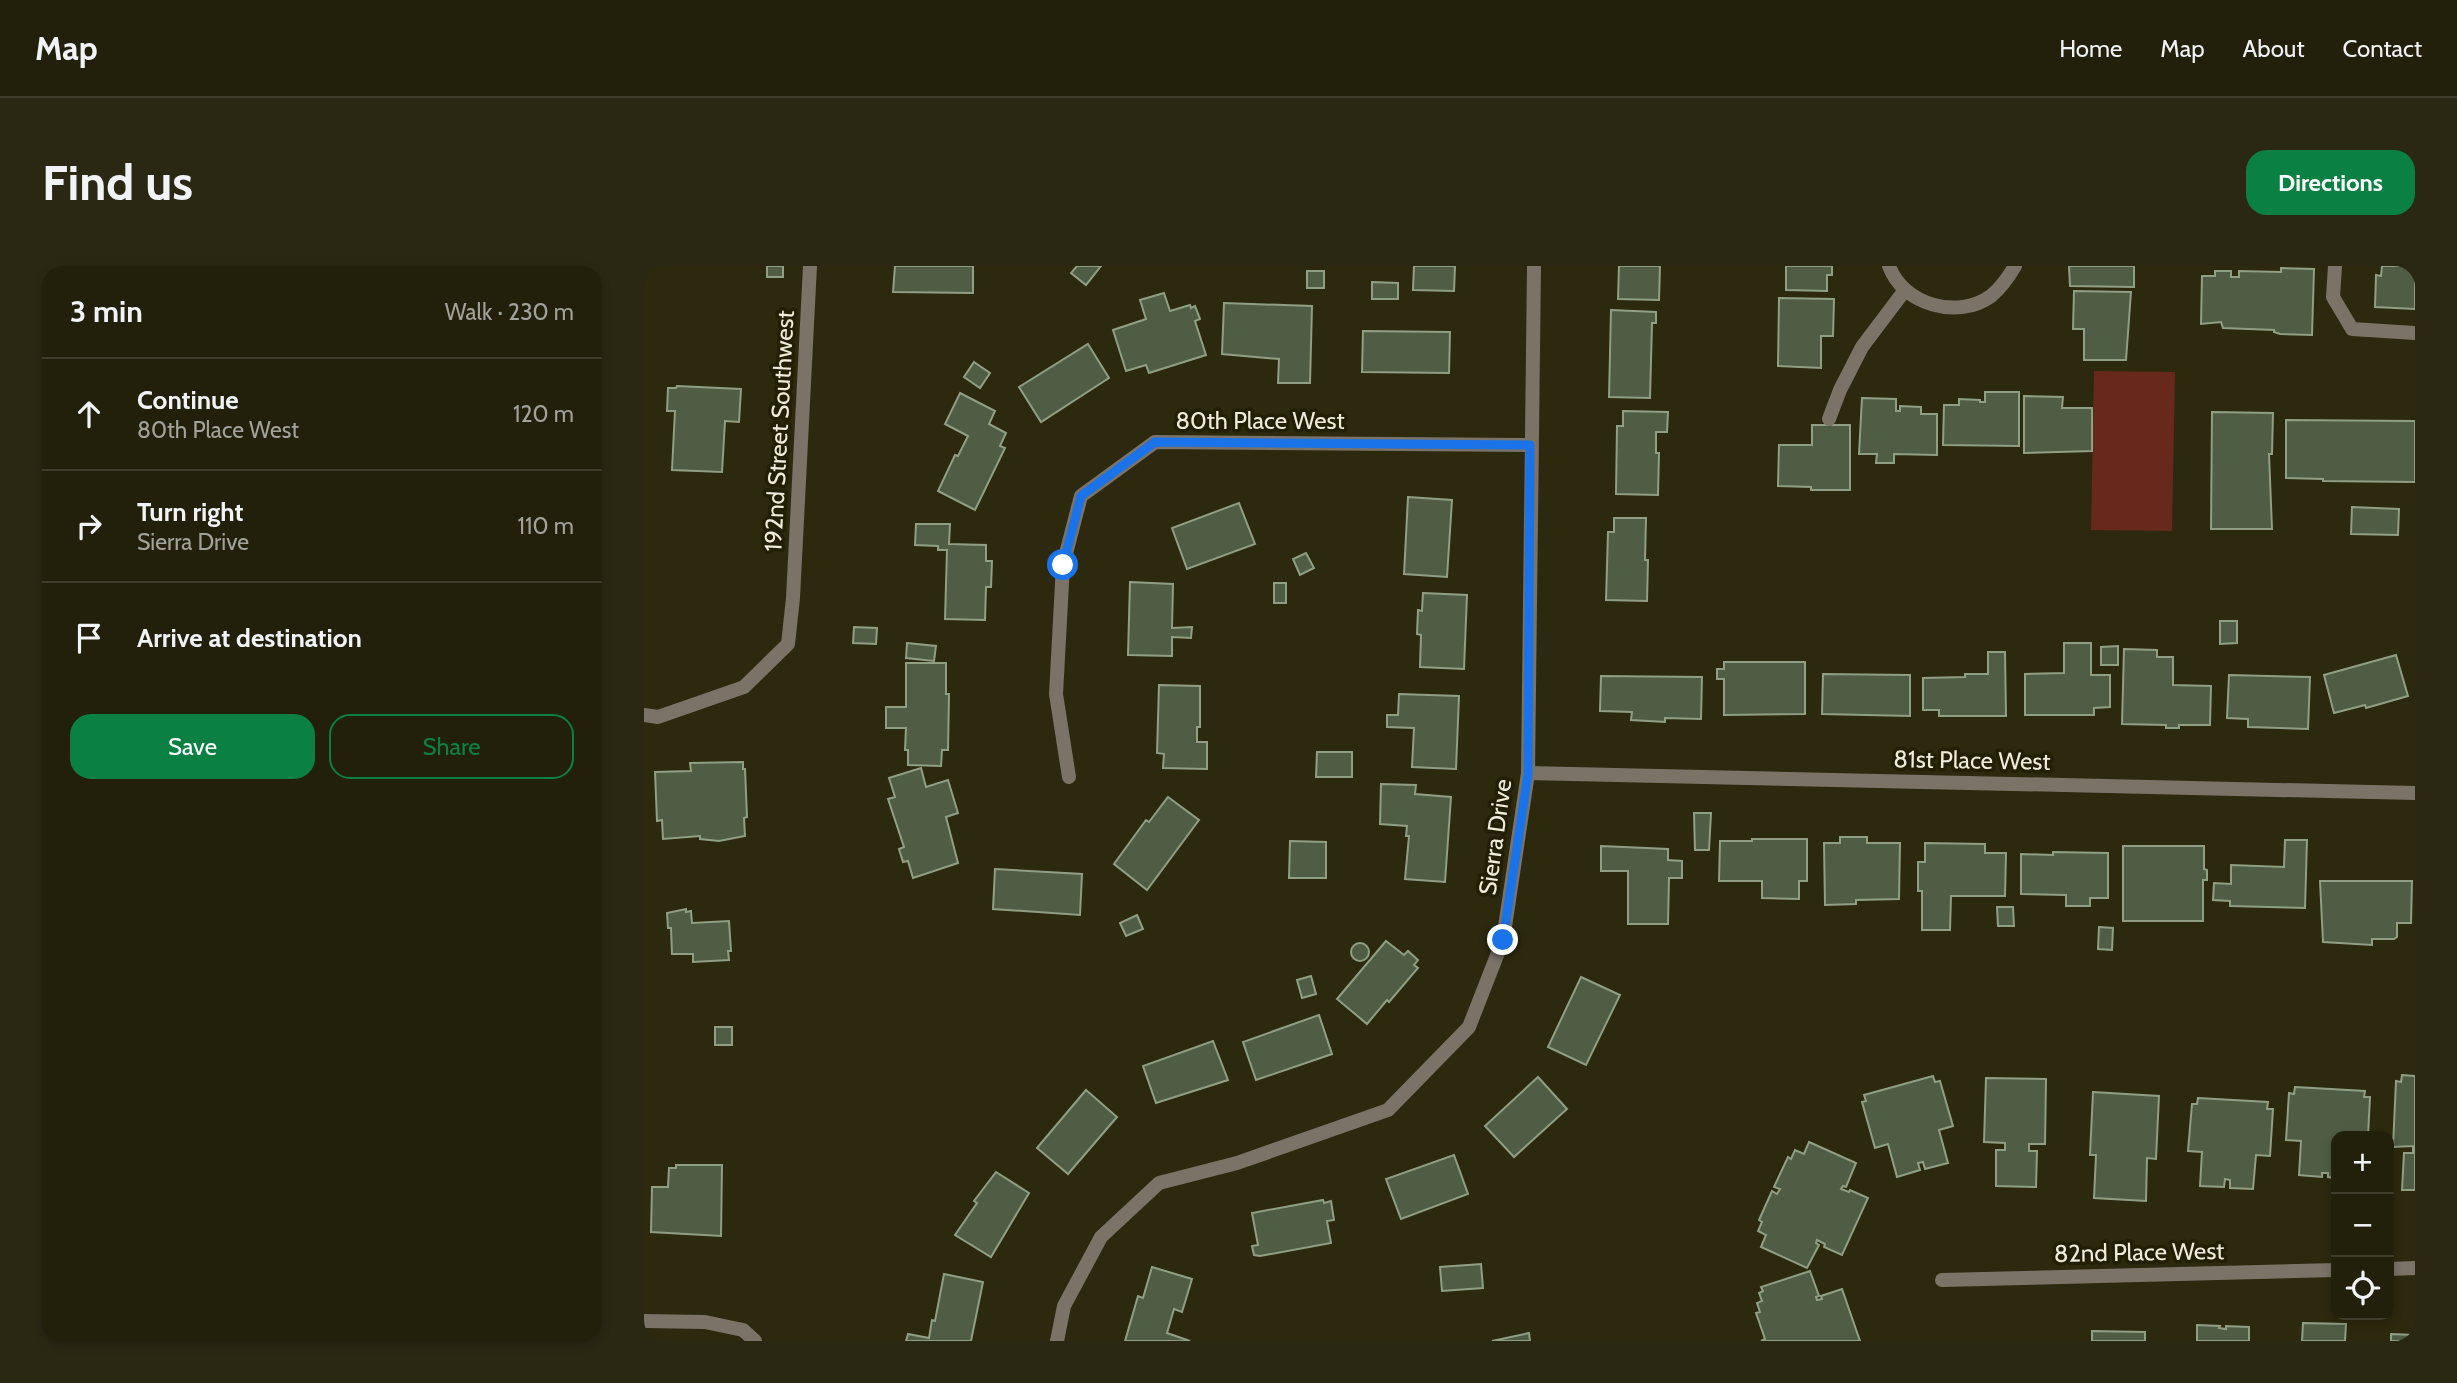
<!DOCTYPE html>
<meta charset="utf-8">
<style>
body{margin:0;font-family:Cabin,sans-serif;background:#2a2713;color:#f1f3f6}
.controls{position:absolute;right:21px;bottom:21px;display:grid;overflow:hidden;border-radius:14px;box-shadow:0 4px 10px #0003}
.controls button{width:63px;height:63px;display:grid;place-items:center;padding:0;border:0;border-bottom:2px solid #3f3d2b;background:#221f0a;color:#f1f3f6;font:35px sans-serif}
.stop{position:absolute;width:21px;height:21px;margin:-16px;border:5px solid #1a73e8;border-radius:50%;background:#fff}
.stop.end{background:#1a73e8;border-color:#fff;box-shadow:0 2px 7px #0008}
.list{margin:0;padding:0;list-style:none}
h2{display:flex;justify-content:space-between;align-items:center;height:91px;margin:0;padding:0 28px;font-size:30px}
h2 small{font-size:23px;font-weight:400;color:#a2a29c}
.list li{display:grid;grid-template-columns:46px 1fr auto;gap:21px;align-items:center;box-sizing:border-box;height:112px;padding:0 28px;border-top:2px solid #3f3d2b}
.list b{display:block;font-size:26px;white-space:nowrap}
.list p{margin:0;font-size:23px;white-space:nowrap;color:#a2a29c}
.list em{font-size:23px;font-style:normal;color:#a2a29c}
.actions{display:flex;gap:14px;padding:21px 28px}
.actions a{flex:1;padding:16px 0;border:2px solid #0b8043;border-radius:21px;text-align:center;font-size:24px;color:#0b8043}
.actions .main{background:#0b8043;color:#fff}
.icon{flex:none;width:38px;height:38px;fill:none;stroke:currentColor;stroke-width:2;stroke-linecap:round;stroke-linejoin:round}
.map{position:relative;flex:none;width:1771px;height:1075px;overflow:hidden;border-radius:21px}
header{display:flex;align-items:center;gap:42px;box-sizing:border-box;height:98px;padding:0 35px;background:#221f0a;border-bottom:2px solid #3f3d2b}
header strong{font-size:33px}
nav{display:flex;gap:38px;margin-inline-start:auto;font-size:24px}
.intro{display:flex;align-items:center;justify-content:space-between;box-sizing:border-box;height:168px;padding:0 42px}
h1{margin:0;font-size:49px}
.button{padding:18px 32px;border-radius:21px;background:#0b8043;color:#fff;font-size:24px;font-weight:700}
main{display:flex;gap:42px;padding:0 42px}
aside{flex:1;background:#221f0a;border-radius:21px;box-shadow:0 4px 10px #0003}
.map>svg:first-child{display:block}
.green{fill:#66291c}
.building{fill:#4f5d45;stroke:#8f9f84;stroke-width:2}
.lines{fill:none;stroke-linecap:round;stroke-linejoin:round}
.lane{stroke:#7b7268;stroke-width:14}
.street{stroke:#7b7268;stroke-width:14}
.route{stroke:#1a73e8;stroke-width:9}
.labels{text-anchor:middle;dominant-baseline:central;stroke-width:7;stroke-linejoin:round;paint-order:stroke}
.street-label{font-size:24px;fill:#efecdc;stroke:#231f05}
</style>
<header>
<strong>Map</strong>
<nav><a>Home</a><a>Map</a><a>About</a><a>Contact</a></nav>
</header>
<div class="intro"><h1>Find us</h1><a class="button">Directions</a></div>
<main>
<aside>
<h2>3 min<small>Walk · 230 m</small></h2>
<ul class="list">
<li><svg class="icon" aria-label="ahead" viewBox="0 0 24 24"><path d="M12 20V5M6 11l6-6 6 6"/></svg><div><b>Continue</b><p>80th Place West</p></div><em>120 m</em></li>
<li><svg class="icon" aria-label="right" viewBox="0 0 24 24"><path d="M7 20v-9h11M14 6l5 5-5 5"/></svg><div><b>Turn right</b><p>Sierra Drive</p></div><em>110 m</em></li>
<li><svg class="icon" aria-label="arrive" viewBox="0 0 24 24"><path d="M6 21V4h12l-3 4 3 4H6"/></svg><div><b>Arrive at destination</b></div></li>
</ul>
<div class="actions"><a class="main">Save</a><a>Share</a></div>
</aside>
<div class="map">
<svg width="1771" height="1075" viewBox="0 0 1771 1075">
<rect width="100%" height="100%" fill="#2d290e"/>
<!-- green -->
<path class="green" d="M1450,105L1531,106L1528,265L1447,264Z"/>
<!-- building -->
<g class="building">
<rect x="123" y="0" width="16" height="11"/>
<path d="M251,0H329V27L249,26Z"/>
<path d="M433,0H457L442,19L427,7Z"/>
<path d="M770,0H811L810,25L769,24Z"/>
<path d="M975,0H1016L1015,34L974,33Z"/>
<path d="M1142,0H1188V9H1183V25L1142,24Z"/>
<path d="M1425,0H1490V21L1426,20Z"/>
<path d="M1738,0H1771V43L1731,41L1732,9L1737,10Z"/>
<path d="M1637,2L1670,3L1668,69L1636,68L1630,66V64L1579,62L1577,56L1557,58L1558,10H1571V5H1587V11H1595V5L1637,6Z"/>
<rect x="663" y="5" width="17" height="17"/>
<path d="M728,16L754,17V33H728Z"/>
<path d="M1430,25L1487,26L1482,94H1440V63H1429Z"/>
<path d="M520,27L526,45L546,39L547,42L551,40L556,53L551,55L562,89L505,107L502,99L482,105L469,64L502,53L496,34Z"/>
<path d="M1135,32L1190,33L1189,70H1177V102L1134,100Z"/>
<path d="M580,37L668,40L666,117H634L635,93L578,88Z"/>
<path d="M967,44L1012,46V57H1008L1006,132L965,131Z"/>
<path d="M719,65L806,66L805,107L718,106Z"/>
<path d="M444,78L465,112L397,156L375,121Z"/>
<path d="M330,96L346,107L336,122L320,111Z"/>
<path d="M33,120L97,123L95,156L81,155L78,206L28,204L31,145H23L24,122H32Z"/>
<path d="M1341,126H1375V180L1299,179L1300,139H1315V133L1336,134V136H1341Z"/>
<path d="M316,127L351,145L345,158L362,167L356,180L361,182L331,244L294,225L311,189L314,190L324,170L301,158Z"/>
<path d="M1380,130L1419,131L1418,142H1448V185L1380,187Z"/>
<path d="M1218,132L1252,133V145H1256V140L1277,141V148H1293V189L1250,188V197H1232L1233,188H1215Z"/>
<path d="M979,145L1024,146L1023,166H1012V187H1015L1014,229L972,228L973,160H979Z"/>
<path d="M1568,146L1629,147L1628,188H1625L1628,263H1567Z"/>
<path d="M1642,154L1771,155V216L1679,215V213L1642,212Z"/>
<path d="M1168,159H1206V224H1167V221L1134,220L1135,179H1168Z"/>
<path d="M764,231L808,234L803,311L760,308Z"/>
<path d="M595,237L611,278L543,303L528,262Z"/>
<path d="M1708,241L1755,243L1754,269L1707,268Z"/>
<path d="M970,252H1002L1001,294H1004L1003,335L962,334L964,266H970Z"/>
<path d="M272,258H306L305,278L342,279V295H348L347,321H342L341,354L301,353L303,284H294V280L271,279Z"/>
<path d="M662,287L670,302L656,309L649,293Z"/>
<path d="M486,316L529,318L528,362L548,361L547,372L528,371V390L484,389Z"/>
<rect x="630" y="317" width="12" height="20"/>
<path d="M779,327L823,329L820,403L776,401L777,369L773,368L774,344L778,345Z"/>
<path d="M1576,355H1593V377L1576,378Z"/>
<path d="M210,361L233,362L232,378L209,377Z"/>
<path d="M263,377L292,380L290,395L262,392Z"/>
<path d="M1420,377H1447V409H1466V441L1450,442V449H1381V408L1420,407Z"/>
<path d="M1474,380V399H1457V381Z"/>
<path d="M1480,383L1513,384V391H1529V419L1567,420L1566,459H1535V462H1522V459L1478,458Z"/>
<path d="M1344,386H1361L1362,450H1295V444H1279V412L1321,411V408H1344Z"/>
<path d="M1752,389L1764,430L1722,442L1721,439L1690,447L1680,409Z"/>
<path d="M1080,396H1161V448L1080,449V413H1073V403H1080Z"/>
<path d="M262,397H302V428H305L304,484H298L297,500L264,499V484H261L262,462H242V441H262Z"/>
<path d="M1179,408L1266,409V450L1178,448Z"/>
<path d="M1585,409L1666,411L1664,463L1604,461V453L1583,452Z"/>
<path d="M957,410L1058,411L1057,453L1021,452V456L987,454L988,446L956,445Z"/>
<path d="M515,419L556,420V461H553V476H563V503L519,502L520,488L513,487Z"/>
<path d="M755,428L815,430L812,503L768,501L770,462L743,461V449H754Z"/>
<path d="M673,486H708V511H672Z"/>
<path d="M99,496V503H101L103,551L100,552L101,570L75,575L56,573V570L19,573L18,554L13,555L11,506L47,505L46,497Z"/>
<path d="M277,502L282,521L304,514L314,547L302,551L314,597L269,612L264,595L259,596L255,583L260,581L244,533L251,531L245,512Z"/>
<path d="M737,518L772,519L771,528L807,531L801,616L761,613L765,570H762L763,560L736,558Z"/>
<path d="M524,531L555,554L503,624L470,598L502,554L505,556Z"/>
<path d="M1050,547H1067L1065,584H1051Z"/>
<path d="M1196,571H1223V577H1256L1255,633L1212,634V638L1181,639L1180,577H1196Z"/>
<path d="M1108,573H1163V615H1155V633L1118,632V615H1075L1076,575H1108Z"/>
<path d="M1641,574H1663L1661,642L1586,640V635L1569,634L1570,617L1587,618V599L1640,601Z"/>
<path d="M646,575L682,576V612H645Z"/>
<path d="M1281,577L1341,578V587H1362L1361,630H1307L1306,664H1278V625H1274V596H1281Z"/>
<path d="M957,580L1024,583V594L1038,595V612H1025L1024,658H984V605H957Z"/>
<path d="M1479,580H1560V603L1563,604V614H1559V655H1479Z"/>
<path d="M1409,586L1464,587V632H1446V640H1422V629L1377,628V588L1409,589Z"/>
<path d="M351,603L438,608L436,649L349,643Z"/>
<path d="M1676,615H1768L1767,657H1753V671L1750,673H1728V679L1679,676Z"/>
<path d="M1353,641H1369L1370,660H1354Z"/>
<path d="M42,643V646L47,645L48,657L85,655L87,685H84L85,694L49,696V688H28L27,662H24L23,647Z"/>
<path d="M493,649L499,663L482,670L476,657Z"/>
<path d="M1455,661L1469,662L1468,684L1454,683Z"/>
<path d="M742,675L760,689L764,685L774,694L770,699L774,702L745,736L743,734L723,758L693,733Z"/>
<circle cx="716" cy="686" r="9"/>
<path d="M667,710L672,728L658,732L653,714Z"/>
<path d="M937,711L976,729L942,799L904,781Z"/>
<path d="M675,749L688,788L612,814L599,776Z"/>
<rect x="71" y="761" width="17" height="18"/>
<path d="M569,775L584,814L512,837L499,800Z"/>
<path d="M1758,809L1771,810V924H1758L1760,887H1769V880L1749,881L1752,815L1757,816Z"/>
<path d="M1289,810L1291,816L1296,815L1309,860L1295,864L1304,897L1281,903L1279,896L1274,897L1276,904L1253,911L1244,878L1231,882L1218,836L1222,835L1220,829Z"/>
<path d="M894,811L923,843L870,891L841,860Z"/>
<path d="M1342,812L1402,813L1401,878H1385V885H1393L1392,921L1352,920V884H1361V877L1340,876Z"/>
<path d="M1651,821L1721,825L1720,831H1726L1724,870H1692V912L1684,911V907H1678V911L1655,909L1657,875L1642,874L1645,827L1650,828Z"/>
<path d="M442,824L473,851L424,908L393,882Z"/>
<path d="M1449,826L1515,830L1512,893L1503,892L1502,935L1450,932L1452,889H1446Z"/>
<path d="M1554,832L1624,836L1623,843H1629L1626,890L1612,889L1609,923L1586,922V914L1581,913L1580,921L1556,920L1558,886L1544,885L1548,838H1553Z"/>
<path d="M1165,876L1212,897L1202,921L1199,920L1197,923L1205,926L1206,924L1224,932L1198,989L1180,981L1181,978L1173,974L1172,977L1175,979L1163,1002L1117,981L1122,969L1114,965L1118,956L1115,954L1128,925L1133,928L1136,923L1130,921L1144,891L1147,893L1151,884L1160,888Z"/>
<path d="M810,889L824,928L757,953L742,913Z"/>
<path d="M32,899H78L77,970L7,966L8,921H24L25,902H32Z"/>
<path d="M352,906L385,927L347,991L311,969L333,937L330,935Z"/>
<path d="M679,934L680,937L687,935L690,954L683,955L687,977L616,990L610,989L608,980L614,979L608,947Z"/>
<path d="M837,998L839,1022L798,1025L796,1001Z"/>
<path d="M508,1001L548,1013L538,1046L530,1043L523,1067L546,1075H481L494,1030L499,1032Z"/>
<path d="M1166,1005L1175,1030L1172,1031L1173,1034L1178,1033L1177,1030L1198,1023L1216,1075H1117L1121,1073L1112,1047L1116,1046L1113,1037L1118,1035L1115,1027L1119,1025L1117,1021Z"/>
<path d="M300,1008L339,1016L327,1075H262L264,1068L285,1072L288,1054L291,1055Z"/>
<path d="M1659,1057L1702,1058L1701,1075H1658Z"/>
<path d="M1553,1059L1576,1060L1575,1062L1582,1063V1060L1605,1061V1075H1553Z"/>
<path d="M1448,1065L1501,1066V1075H1448Z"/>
<path d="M885,1067L886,1075H848Z"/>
<path d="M1747,1068L1770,1069L1771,1075H1747Z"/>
</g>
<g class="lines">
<!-- lane -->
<path class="lane" d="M1185,153L1196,124L1218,81L1261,24"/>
<!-- street -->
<g class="street">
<path d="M1245,0C1259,39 1314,54 1347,30C1358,21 1364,12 1371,0"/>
<path d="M1691,0L1689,31L1708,63L1771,67"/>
<path d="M0,449L14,451L100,421L144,378L149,332L166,0"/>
<path d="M884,507L1771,527"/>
<path d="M425,511L412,428L419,299L437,230L511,176L886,179"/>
<path d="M1745,1003L1771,1002"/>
<path d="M1298,1014L1692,1004"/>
<path d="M0,1055L61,1056L99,1064L111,1075"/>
<path d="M413,1075L420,1040L457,971L515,917L593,897L744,844L825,761L859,674L884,507L890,0"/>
</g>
</g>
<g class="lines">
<!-- route -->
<path class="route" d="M419,299L437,230L511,176L886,179L884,508L859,674"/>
</g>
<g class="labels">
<!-- street labels -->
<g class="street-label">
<text x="616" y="154">80th Place West</text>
<text transform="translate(135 165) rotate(-87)">192nd Street Southwest</text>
<text transform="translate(1328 494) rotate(1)">81st Place West</text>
<text transform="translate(851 571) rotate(-82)">Sierra Drive</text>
<text transform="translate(1495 986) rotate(-1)">82nd Place West</text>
</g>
</g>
</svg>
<div class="controls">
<button>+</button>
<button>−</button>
<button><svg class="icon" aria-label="locate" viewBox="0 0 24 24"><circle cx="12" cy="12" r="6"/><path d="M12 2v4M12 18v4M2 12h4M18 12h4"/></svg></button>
</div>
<div class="stop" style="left:419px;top:299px"></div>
<div class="stop end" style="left:859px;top:674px"></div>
</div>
</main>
